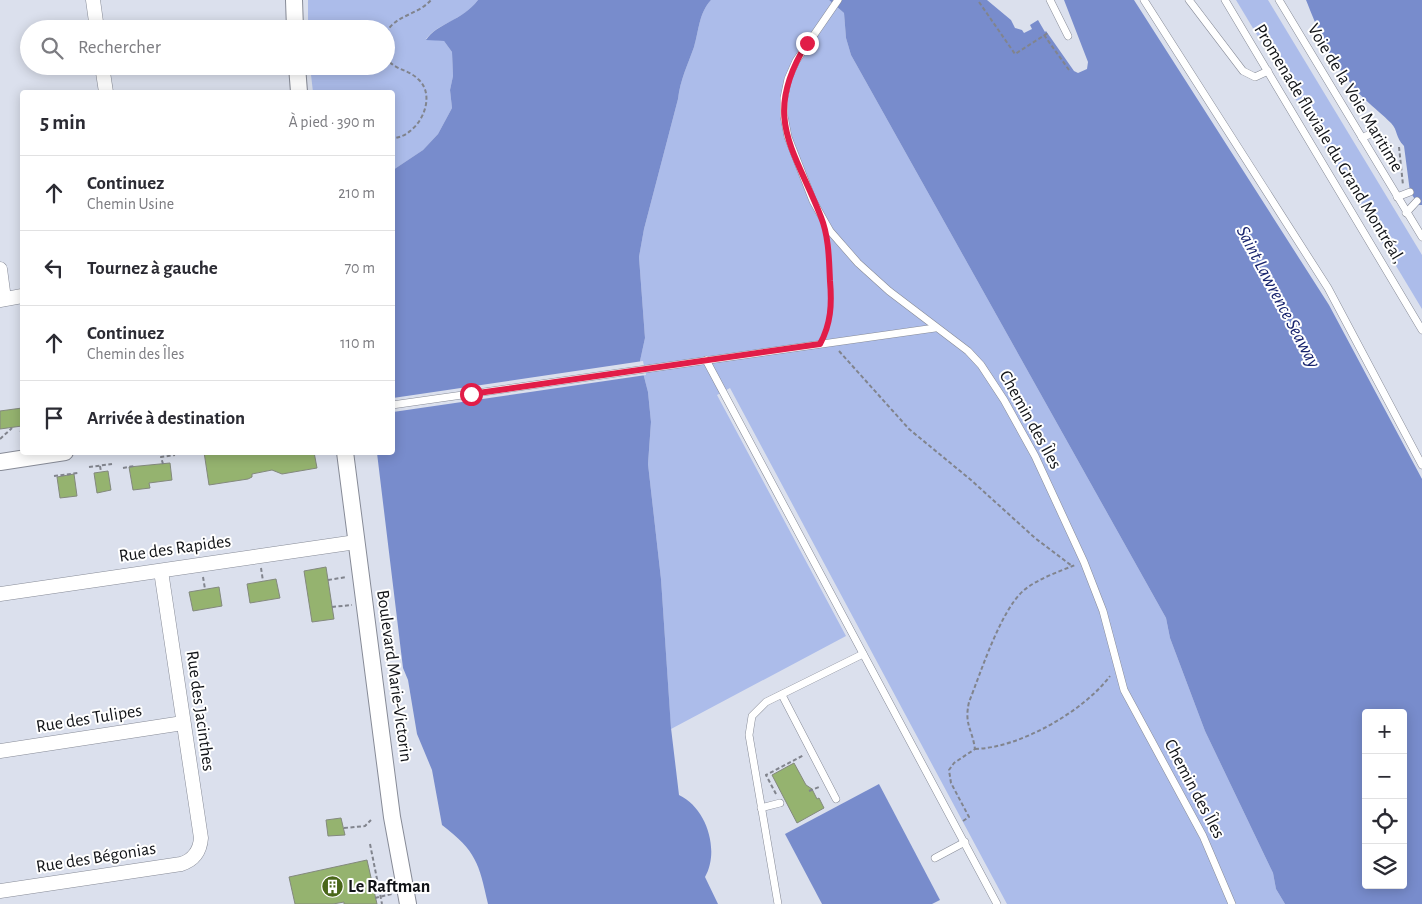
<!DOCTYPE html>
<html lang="fr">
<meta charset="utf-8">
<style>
body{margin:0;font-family:"Alegreya Sans",sans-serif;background:#f2f2f3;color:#2b2b33}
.controls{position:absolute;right:15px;bottom:15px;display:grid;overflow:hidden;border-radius:5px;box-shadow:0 2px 12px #0003}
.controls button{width:45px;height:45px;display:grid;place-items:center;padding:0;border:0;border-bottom:1px solid #e1e1e2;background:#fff;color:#2b2b33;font:25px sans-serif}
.stop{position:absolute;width:15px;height:15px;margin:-11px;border:4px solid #e11d48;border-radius:50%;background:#fff}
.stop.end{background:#e11d48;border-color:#fff;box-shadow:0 1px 5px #0008}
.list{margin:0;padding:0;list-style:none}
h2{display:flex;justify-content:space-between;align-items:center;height:65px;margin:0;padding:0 20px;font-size:21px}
h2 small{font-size:16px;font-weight:400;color:#7c7c81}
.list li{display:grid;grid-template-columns:32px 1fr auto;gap:15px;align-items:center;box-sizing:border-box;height:75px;padding:0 20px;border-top:1px solid #e1e1e2}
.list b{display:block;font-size:19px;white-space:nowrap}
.list p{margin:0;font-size:16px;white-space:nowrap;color:#7c7c81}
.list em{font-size:16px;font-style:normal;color:#7c7c81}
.icon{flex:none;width:28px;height:28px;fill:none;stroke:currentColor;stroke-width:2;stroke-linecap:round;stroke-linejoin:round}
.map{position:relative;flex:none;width:1422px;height:904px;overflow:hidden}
.search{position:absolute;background:#fff;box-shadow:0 2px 12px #0003;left:20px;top:20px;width:375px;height:55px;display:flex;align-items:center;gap:12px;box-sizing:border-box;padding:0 18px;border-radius:28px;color:#7c7c81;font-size:19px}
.panel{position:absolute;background:#fff;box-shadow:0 2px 12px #0003;left:20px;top:90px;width:375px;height:365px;border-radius:5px}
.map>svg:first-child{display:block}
.green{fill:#acbcea}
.water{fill:#788ccc;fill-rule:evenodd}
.pier{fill:#dbe0ed}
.building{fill:#95b36f;stroke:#83897d}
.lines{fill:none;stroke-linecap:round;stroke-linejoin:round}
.service-casing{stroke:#878b97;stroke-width:8}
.minor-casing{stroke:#878b97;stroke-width:15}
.tertiary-casing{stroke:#878b97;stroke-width:18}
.path{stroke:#81848d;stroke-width:2;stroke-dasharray:4 2.5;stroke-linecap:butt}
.service{stroke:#fff;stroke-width:7}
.minor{stroke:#fff;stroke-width:14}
.tertiary{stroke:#fff;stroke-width:16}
.route{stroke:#e11d48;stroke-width:6}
.labels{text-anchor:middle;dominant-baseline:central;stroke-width:4;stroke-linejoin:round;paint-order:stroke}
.street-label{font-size:18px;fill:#111317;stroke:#fff}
.poi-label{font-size:18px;font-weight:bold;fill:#111317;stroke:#fff;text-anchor:start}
.water-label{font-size:19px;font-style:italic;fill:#18246e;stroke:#fff}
</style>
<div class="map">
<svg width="1422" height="904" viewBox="0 0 1422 904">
<rect width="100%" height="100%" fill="#dbe0ed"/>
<!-- green -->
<g class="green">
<path d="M308,0H478C462,21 438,23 426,39L444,41L452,52L453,76L450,90L452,108L438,134L423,150L393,170L392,92H313L310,66H386V29H308Z"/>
<path d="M711,0H829L844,13L846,38L851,55L1166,618L1170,638L1205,731L1273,873L1276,889L1285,904H1007L730,388L717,395L846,636L671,729L661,579L648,464L651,422L648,392L640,361L645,338L639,257L644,229L678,99C680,80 688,64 694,47C699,30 699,13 711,0Z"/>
<path d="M1236,0H1268L1422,255V309Z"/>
</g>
<!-- water -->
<g class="water">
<path d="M478,0H711C699,13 699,30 694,47C688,64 680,80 678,99L644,229L639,257L645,338L640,361L648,392L651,422L648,464L661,579L671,728L679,795C707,808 720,851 705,877L718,904H488C479,863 476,851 442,825L432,770L417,734L408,680L403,668L377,453L392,452L393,170L423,150L438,134L452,108L450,90L453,76L452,52L444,41L426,40C437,23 462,21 478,0Z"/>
<path d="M829,0H987L1011,20L1015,28L1022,30L1024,33L1032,29L1030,25L1038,20L1045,32L1046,31L1074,71L1078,73L1087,69L1088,62L1064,0H1134L1329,305L1422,479V904H1285L1276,889L1273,873L1205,731L1170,638L1166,618L851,55L846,38L844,13ZM1366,713H1403V885H1366Z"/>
<path d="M1306,0H1422V205H1419L1410,192L1404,146C1395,137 1398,130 1391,123C1376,108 1354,93 1345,74C1331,66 1313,17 1306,0Z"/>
<path d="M879,784L940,900L932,904H822L785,834Z"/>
</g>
<!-- pier -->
<path class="pier" d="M643,361L646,375L393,412V398Z"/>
<!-- building -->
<g class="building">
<path d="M22,408V426L0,429V411Z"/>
<path d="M204,452H314L317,468L282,474L272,470L252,474V477L248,479L209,485Z"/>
<path d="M170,463L172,480L149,483L150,488L133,490L129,467Z"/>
<path d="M108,471L111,490L97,493L94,473Z"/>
<path d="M74,474L77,496L60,498L57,477Z"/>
<path d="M326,567L334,619L312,622L304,571Z"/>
<path d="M276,579L280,598L250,603L247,584Z"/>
<path d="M219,587L222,606L193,611L189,592Z"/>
<path d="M794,763L806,785L812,789L817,799L819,798L824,808L797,823L772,775Z"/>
<path d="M341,818L345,835L328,836L326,820Z"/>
<path d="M367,860L377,904H344V902L333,904H295L289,877Z"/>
</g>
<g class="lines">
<defs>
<g id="service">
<path d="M838,0L796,61L788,79L784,98V116L788,137L813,201L830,231L858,263L889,291L968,351L981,365L1004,400L1035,456L1084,562L1103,611L1124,690L1203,836L1232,904"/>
<path d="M1050,0L1068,36"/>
<path d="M1144,0L1328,288L1422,465"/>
<path d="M1189,0L1243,71L1255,77L1268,71"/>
<path d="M1225,0L1422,330"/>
<path d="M1279,0L1422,237"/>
<path d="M1362,138L1374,132"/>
<path d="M1397,197L1410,192"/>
<path d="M1406,213L1417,201"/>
<path d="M706,360L997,904"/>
<path d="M392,405L935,328"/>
<path d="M782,695L836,799"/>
<path d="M761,808L780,803"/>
<path d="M935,858L965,842"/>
<path d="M778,904L749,735L752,716L766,702L863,654"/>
</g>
<g id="minor">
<path d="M93,0L97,29"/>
<path d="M102,66L106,92"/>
<path d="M0,269L4,299"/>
<path d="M0,300L22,296"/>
<path d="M0,594L356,542"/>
<path d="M0,751L183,723"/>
<path d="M0,891L181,864C194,860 200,851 201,838L161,571"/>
</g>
<g id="tertiary">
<path d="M294,0L295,29"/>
<path d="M297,66L299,92"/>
<path d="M345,452L392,817L408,904"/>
<path d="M0,462L65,452"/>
</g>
</defs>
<!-- service casing -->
<use href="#service" class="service-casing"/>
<!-- minor casing -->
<use href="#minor" class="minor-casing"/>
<!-- tertiary casing -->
<use href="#tertiary" class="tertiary-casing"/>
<!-- path -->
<g class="path">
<path d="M979,2L1015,54L1048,33"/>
<path d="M386,33C395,15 418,15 431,0"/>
<path d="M1044,35L1069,70"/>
<path d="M386,57C393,70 408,69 418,79C434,93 425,120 410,131C405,136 399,137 392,139"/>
<path d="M1399,147L1403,185"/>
<path d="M825,334L831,312L827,243"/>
<path d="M839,351L909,429L971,480L1035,538L1072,566"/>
<path d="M20,432L22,431"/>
<path d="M0,439L12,428"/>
<path d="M163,464L161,457L175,455"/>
<path d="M100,466L101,472"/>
<path d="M89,467L112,464"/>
<path d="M123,468L134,466"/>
<path d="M54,476L78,473"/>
<path d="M261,568L263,581"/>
<path d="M203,577L205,589"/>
<path d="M328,580L347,577"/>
<path d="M332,607L352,605"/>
<path d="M975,749C1019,748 1083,712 1110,676"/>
<path d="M809,791L819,787"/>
<path d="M776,794L766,775L804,755"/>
<path d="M963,821L969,817L951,783L949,770L954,763L975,749C972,728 964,725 969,702C981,672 1000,612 1023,591C1037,579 1058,572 1075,565"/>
<path d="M344,828L365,826L371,820"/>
<path d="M370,844L382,904"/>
<path d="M375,898L392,894"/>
</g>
<!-- service -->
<use href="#service" class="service"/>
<!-- minor -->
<use href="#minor" class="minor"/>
<!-- tertiary -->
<use href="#tertiary" class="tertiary"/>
</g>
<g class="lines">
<!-- route -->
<path class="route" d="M471,394L820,344C831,324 832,304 830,281C829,260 829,237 821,217C794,148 761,117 807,43"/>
</g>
<!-- icons -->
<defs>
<symbol id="building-disc" viewBox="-11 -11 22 22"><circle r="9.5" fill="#496619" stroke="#fff"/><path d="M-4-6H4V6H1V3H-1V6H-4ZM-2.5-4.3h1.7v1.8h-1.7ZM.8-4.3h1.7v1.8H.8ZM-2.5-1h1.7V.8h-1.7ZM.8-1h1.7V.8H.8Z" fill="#fff"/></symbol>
</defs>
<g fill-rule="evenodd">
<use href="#building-disc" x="320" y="874" width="25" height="25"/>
</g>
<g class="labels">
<!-- street labels -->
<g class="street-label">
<text transform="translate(1355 98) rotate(59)">Voie de la Voie Maritime</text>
<text transform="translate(1329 144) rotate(59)">Promenade fluviale du Grand Montréal,</text>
<text transform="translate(1030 420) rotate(61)">Chemin des Îles</text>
<text transform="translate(175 549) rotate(-8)">Rue des Rapides</text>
<text transform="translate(394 676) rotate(82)">Boulevard Marie-Victorin</text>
<text transform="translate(200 711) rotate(82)">Rue des Jacinthes</text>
<text transform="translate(89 719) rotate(-9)">Rue des Tulipes</text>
<text transform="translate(1194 789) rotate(62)">Chemin des Îles</text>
<text transform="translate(96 858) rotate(-9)">Rue des Bégonias</text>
</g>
<!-- poi labels -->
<g class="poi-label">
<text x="348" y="887">Le Raftman</text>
</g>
<!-- water labels -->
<g class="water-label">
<text transform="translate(1278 297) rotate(62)">Saint Lawrence Seaway</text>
</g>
</g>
</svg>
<div class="controls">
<button>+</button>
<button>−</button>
<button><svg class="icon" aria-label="locate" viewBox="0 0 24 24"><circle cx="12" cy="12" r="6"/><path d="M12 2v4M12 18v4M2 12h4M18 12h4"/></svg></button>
<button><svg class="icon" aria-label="layers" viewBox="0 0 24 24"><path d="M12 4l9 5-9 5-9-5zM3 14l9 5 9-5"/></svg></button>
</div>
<div class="stop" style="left:471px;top:394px"></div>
<div class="stop end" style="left:807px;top:43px"></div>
<div class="search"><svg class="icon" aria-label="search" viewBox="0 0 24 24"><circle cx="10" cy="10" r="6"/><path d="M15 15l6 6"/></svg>Rechercher</div>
<section class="panel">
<h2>5 min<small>À pied · 390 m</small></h2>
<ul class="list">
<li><svg class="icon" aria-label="ahead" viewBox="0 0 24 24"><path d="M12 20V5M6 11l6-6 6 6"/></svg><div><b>Continuez</b><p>Chemin Usine</p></div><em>210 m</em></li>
<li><svg class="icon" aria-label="left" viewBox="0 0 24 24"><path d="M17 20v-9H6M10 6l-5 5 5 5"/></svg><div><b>Tournez à gauche</b></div><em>70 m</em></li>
<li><svg class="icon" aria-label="ahead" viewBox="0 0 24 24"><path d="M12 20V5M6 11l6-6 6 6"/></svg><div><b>Continuez</b><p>Chemin des Îles</p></div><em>110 m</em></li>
<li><svg class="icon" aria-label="arrive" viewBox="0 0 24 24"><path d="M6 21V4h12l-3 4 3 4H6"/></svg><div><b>Arrivée à destination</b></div></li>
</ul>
</section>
</div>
